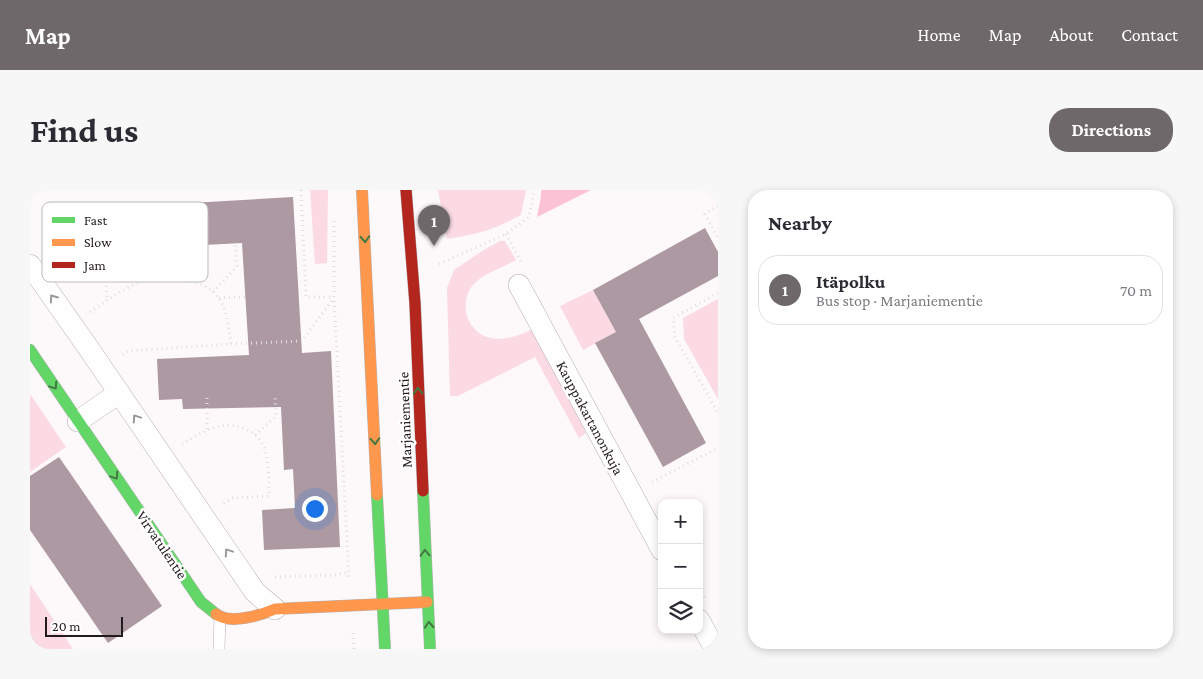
<!DOCTYPE html>
<meta charset="utf-8">
<style>
body{margin:0;font-family:"Crimson Pro",serif;background:#f7f7f7;color:#2b2b33}
.controls{position:absolute;right:15px;bottom:15px;display:grid;overflow:hidden;border-radius:10px;box-shadow:0 2px 8px #0003}
.controls button{width:45px;height:45px;display:grid;place-items:center;padding:0;border:0;border-bottom:1px solid #e1e1e2;background:#fff;color:#2b2b33;font:25px sans-serif}
.scale{position:absolute;left:15px;bottom:12px;width:78px;box-sizing:border-box;padding-left:5px;border:2px solid #221b1d;border-top:0;font-size:14px;line-height:18px;white-space:nowrap;color:#221b1d;-webkit-text-stroke:4px #fff;paint-order:stroke}
.you{position:absolute;left:284px;top:318px;width:18px;height:18px;margin:-12px;border:4px solid #fff;border-radius:50%;background:#1a73e8;box-shadow:0 0 0 8px #1a73e833}
.badge{display:grid;place-items:center;width:32px;height:32px;border-radius:50%;background:#6f686a;color:#fff;font-size:16px;font-weight:700}
.pin{position:absolute;translate:-50% -41px;filter:drop-shadow(0 1px 2px #0008)}
.pin::after{content:'';position:absolute;top:26px;width:18px;height:15px;background:inherit;clip-path:polygon(0 0,100% 0,50% 100%)}
.list{margin:0;padding:0;list-style:none}
h2{display:flex;justify-content:space-between;align-items:center;height:65px;margin:0;padding:0 20px;font-size:21px}
h2 small{font-size:16px;font-weight:400;color:#7c7c81}
.list li{display:grid;grid-template-columns:32px 1fr auto;gap:15px;align-items:center;box-sizing:border-box;height:70px;margin:0 10px 10px;padding:0 10px;border:1px solid #e1e1e2;border-radius:20px}
.list b{display:block;font-size:19px;white-space:nowrap}
.list p{margin:0;font-size:16px;white-space:nowrap;color:#7c7c81}
.list em{font-size:16px;font-style:normal;color:#7c7c81}
.icon{flex:none;width:28px;height:28px;fill:none;stroke:currentColor;stroke-width:2;stroke-linecap:round;stroke-linejoin:round}
.map{position:relative;flex:none;width:688px;height:459px;overflow:hidden;border-radius:20px}
header{display:flex;align-items:center;gap:30px;box-sizing:border-box;height:70px;padding:0 25px;background:#6f686a;color:#fff}
header strong{font-size:24px}
nav{display:flex;gap:28px;margin-inline-start:auto;font-size:18px}
.intro{display:flex;align-items:center;justify-content:space-between;box-sizing:border-box;height:120px;padding:0 30px}
h1{margin:0;font-size:35px}
.button{padding:12px 22px;border-radius:20px;background:#6f686a;color:#fff;font-size:18px;font-weight:700}
main{display:flex;gap:30px;padding:0 30px}
aside{flex:1;background:#fff;border-radius:20px;box-shadow:0 2px 8px #0003}
.map>svg:first-child{display:block}
.green{fill:#fbdae4}
.forest{fill:#fcc3d7}
.building{fill:#ad99a1}
.lines{fill:none;stroke-linecap:round;stroke-linejoin:round}
.lane-casing{stroke:#b6b0b2;stroke-width:12}
.street-casing{stroke:#b6b0b2;stroke-width:22}
.fast-casing{stroke:#b6b0b2;stroke-width:12}
.slow-casing{stroke:#b6b0b2;stroke-width:12}
.jam-casing{stroke:#b6b0b2;stroke-width:12}
.path{stroke:#e1dee0;stroke-width:3;stroke-dasharray:1 4;stroke-linecap:butt}
.lane{stroke:#fffefe;stroke-width:11}
.street{stroke:#fffefe;stroke-width:21}
.fast{stroke:#63d668;stroke-width:11}
.slow{stroke:#ff974d;stroke-width:11}
.jam{stroke:#b3261e;stroke-width:11}
.oneway{stroke:#427842}
.oneway2{stroke:#9c9899}
.labels{text-anchor:middle;dominant-baseline:central;stroke-width:5;stroke-linejoin:round;paint-order:stroke}
.street-label{font-size:15px;fill:#221b1d;stroke:#fff}
.key{fill:#fff;stroke:#bdbbbb;stroke-width:1}
.key-label{font-size:14px;fill:#221b1d}
</style>
<header>
<strong>Map</strong>
<nav><a>Home</a><a>Map</a><a>About</a><a>Contact</a></nav>
</header>
<div class="intro"><h1>Find us</h1><a class="button">Directions</a></div>
<main>
<div class="map">
<svg width="688" height="459" viewBox="0 0 688 459">
<rect width="100%" height="100%" fill="#fdf8fa"/>
<!-- green -->
<g class="green">
<path d="M280,0H298L297,73L285,74Z"/>
<path d="M408,0H496L491,25C466,39 446,45 417,49Z"/>
<path d="M470,51H475L486,70C472,78 448,85 440,99C435,108 434,120 438,129C452,158 482,150 505,138L556,243L549,248L505,167L428,206H420L417,98L424,80L452,61Z"/>
<path d="M563,100L586,142L553,160L530,116Z"/>
<path d="M688,109V209L654,149L653,128Z"/>
<path d="M0,204L36,257L0,282Z"/>
<path d="M0,394L43,459H0Z"/>
</g>
<!-- forest -->
<path class="forest" d="M511,0H561L507,27L511,6Z"/>
<!-- building -->
<g class="building">
<path d="M263,7L272,163L301,161L310,357L234,360L232,320L265,318L263,279L254,280L251,217L153,219L152,209L129,210L127,169L219,165L212,53L155,56V67L50,73V63L26,64L23,21Z"/>
<path d="M675,38L688,62V86L609,129L676,253L633,277L565,153L586,142L563,100Z"/>
<path d="M29,267L132,416L78,453L0,340V286Z"/>
</g>
<g class="lines">
<defs>
<path id="lane" d="M189,459L190,427"/>
<g id="street">
<path d="M0,75L57,156L225,402L245,419"/>
<path d="M489,95L632,360"/>
<path d="M48,231L89,203"/>
<path d="M669,430L685,459"/>
</g>
<g id="fast">
<path d="M0,160L171,412L186,424"/>
<path d="M393,301L400,459"/>
<path d="M347,305L355,459"/>
</g>
<g id="slow">
<path d="M332,0L347,305"/>
<path d="M186,424C200,435 231,425 245,419L397,412"/>
</g>
<path id="jam" d="M376,0L385,113L393,301"/>
</defs>
<!-- lane casing -->
<use href="#lane" class="lane-casing"/>
<!-- street casing -->
<use href="#street" class="street-casing"/>
<!-- fast casing -->
<use href="#fast" class="fast-casing"/>
<!-- slow casing -->
<use href="#slow" class="slow-casing"/>
<!-- jam casing -->
<use href="#jam" class="jam-casing"/>
<!-- path -->
<g class="path">
<path d="M271,0L276,107H304"/>
<path d="M688,16L675,24L688,48"/>
<path d="M304,31V107L319,389"/>
<path d="M476,44L491,72"/>
<path d="M74,61L77,110"/>
<path d="M409,74L476,44L499,27L504,0"/>
<path d="M183,102L207,76L205,54"/>
<path d="M688,103L643,128L645,147L688,223"/>
<path d="M189,108L215,107"/>
<path d="M60,122C76,111 91,100 109,92C120,87 135,88 147,89C192,94 196,114 201,154L98,161L91,165"/>
<path d="M201,154L272,151L304,108"/>
<path d="M177,208V241"/>
<path d="M225,245L246,226L245,205"/>
<path d="M152,254C163,247 175,240 187,237C206,232 229,240 235,260C239,275 239,290 239,306L202,308L193,314"/>
<path d="M622,292L688,258"/>
<path d="M245,387L305,385L319,382"/>
<path d="M669,398L675,408"/>
<path d="M323,443L324,459"/>
<path d="M0,444L10,459"/>
</g>
<!-- lane -->
<use href="#lane" class="lane"/>
<!-- street -->
<use href="#street" class="street"/>
<!-- fast -->
<use href="#fast" class="fast"/>
<!-- slow -->
<use href="#slow" class="slow"/>
<!-- jam -->
<use href="#jam" class="jam"/>
</g>
<!-- one-way arrows -->
<defs><path id="oneway-chevron" d="M-2-3.5L2.5 0L-2 3.5" fill="none" stroke-width="1.6" stroke-linecap="round" stroke-linejoin="round" transform="scale(1.25)"/></defs>
<g class="oneway">
<use href="#oneway-chevron" transform="translate(335 49) rotate(87)"/>
<use href="#oneway-chevron" transform="translate(24 196) rotate(56)"/>
<use href="#oneway-chevron" transform="translate(388 201) rotate(-92)"/>
<use href="#oneway-chevron" transform="translate(345 251) rotate(87)"/>
<use href="#oneway-chevron" transform="translate(85 286) rotate(56)"/>
<use href="#oneway-chevron" transform="translate(395 363) rotate(-92)"/>
<use href="#oneway-chevron" transform="translate(399 435) rotate(-93)"/>
</g>
<g class="oneway2">
<use href="#oneway-chevron" transform="translate(23 108) rotate(-125)"/>
<use href="#oneway-chevron" transform="translate(106 228) rotate(-124)"/>
<use href="#oneway-chevron" transform="translate(198 362) rotate(-124)"/>
</g>
<g class="labels">
<!-- street labels -->
<g class="street-label">
<text transform="translate(560 228) rotate(62)">Kauppakartanonkuja</text>
<text transform="translate(375 230) rotate(-92)">Marjaniementie</text>
<text transform="translate(132 355) rotate(56)">Virvatulentie</text>
</g>
</g>
<!-- legend -->
<rect x="12" y="12" width="166" height="80" rx="8" class="key"/>
<rect x="22" y="27" width="23" height="6" fill="#63d668"/>
<rect x="22" y="49" width="23" height="7" fill="#ff974d"/>
<rect x="22" y="72" width="23" height="6" fill="#b3261e"/>
<g class="key-label">
<text x="54" y="35">Fast</text>
<text x="54" y="57">Slow</text>
<text x="54" y="80">Jam</text>
</g>
</svg>
<div class="controls">
<button>+</button>
<button>−</button>
<button><svg class="icon" aria-label="layers" viewBox="0 0 24 24"><path d="M12 4l9 5-9 5-9-5zM3 14l9 5 9-5"/></svg></button>
</div>
<div class="scale">20 m</div>
<div class="you"></div>
<div class="pin badge" style="left:404px;top:56px">1</div>
</div>
<aside>
<h2>Nearby<small></small></h2>
<ul class="list">
<li><span class="badge">1</span><div><b>Itäpolku</b><p>Bus stop · Marjaniementie</p></div><em>70 m</em></li>
</ul>
</aside>
</main>
